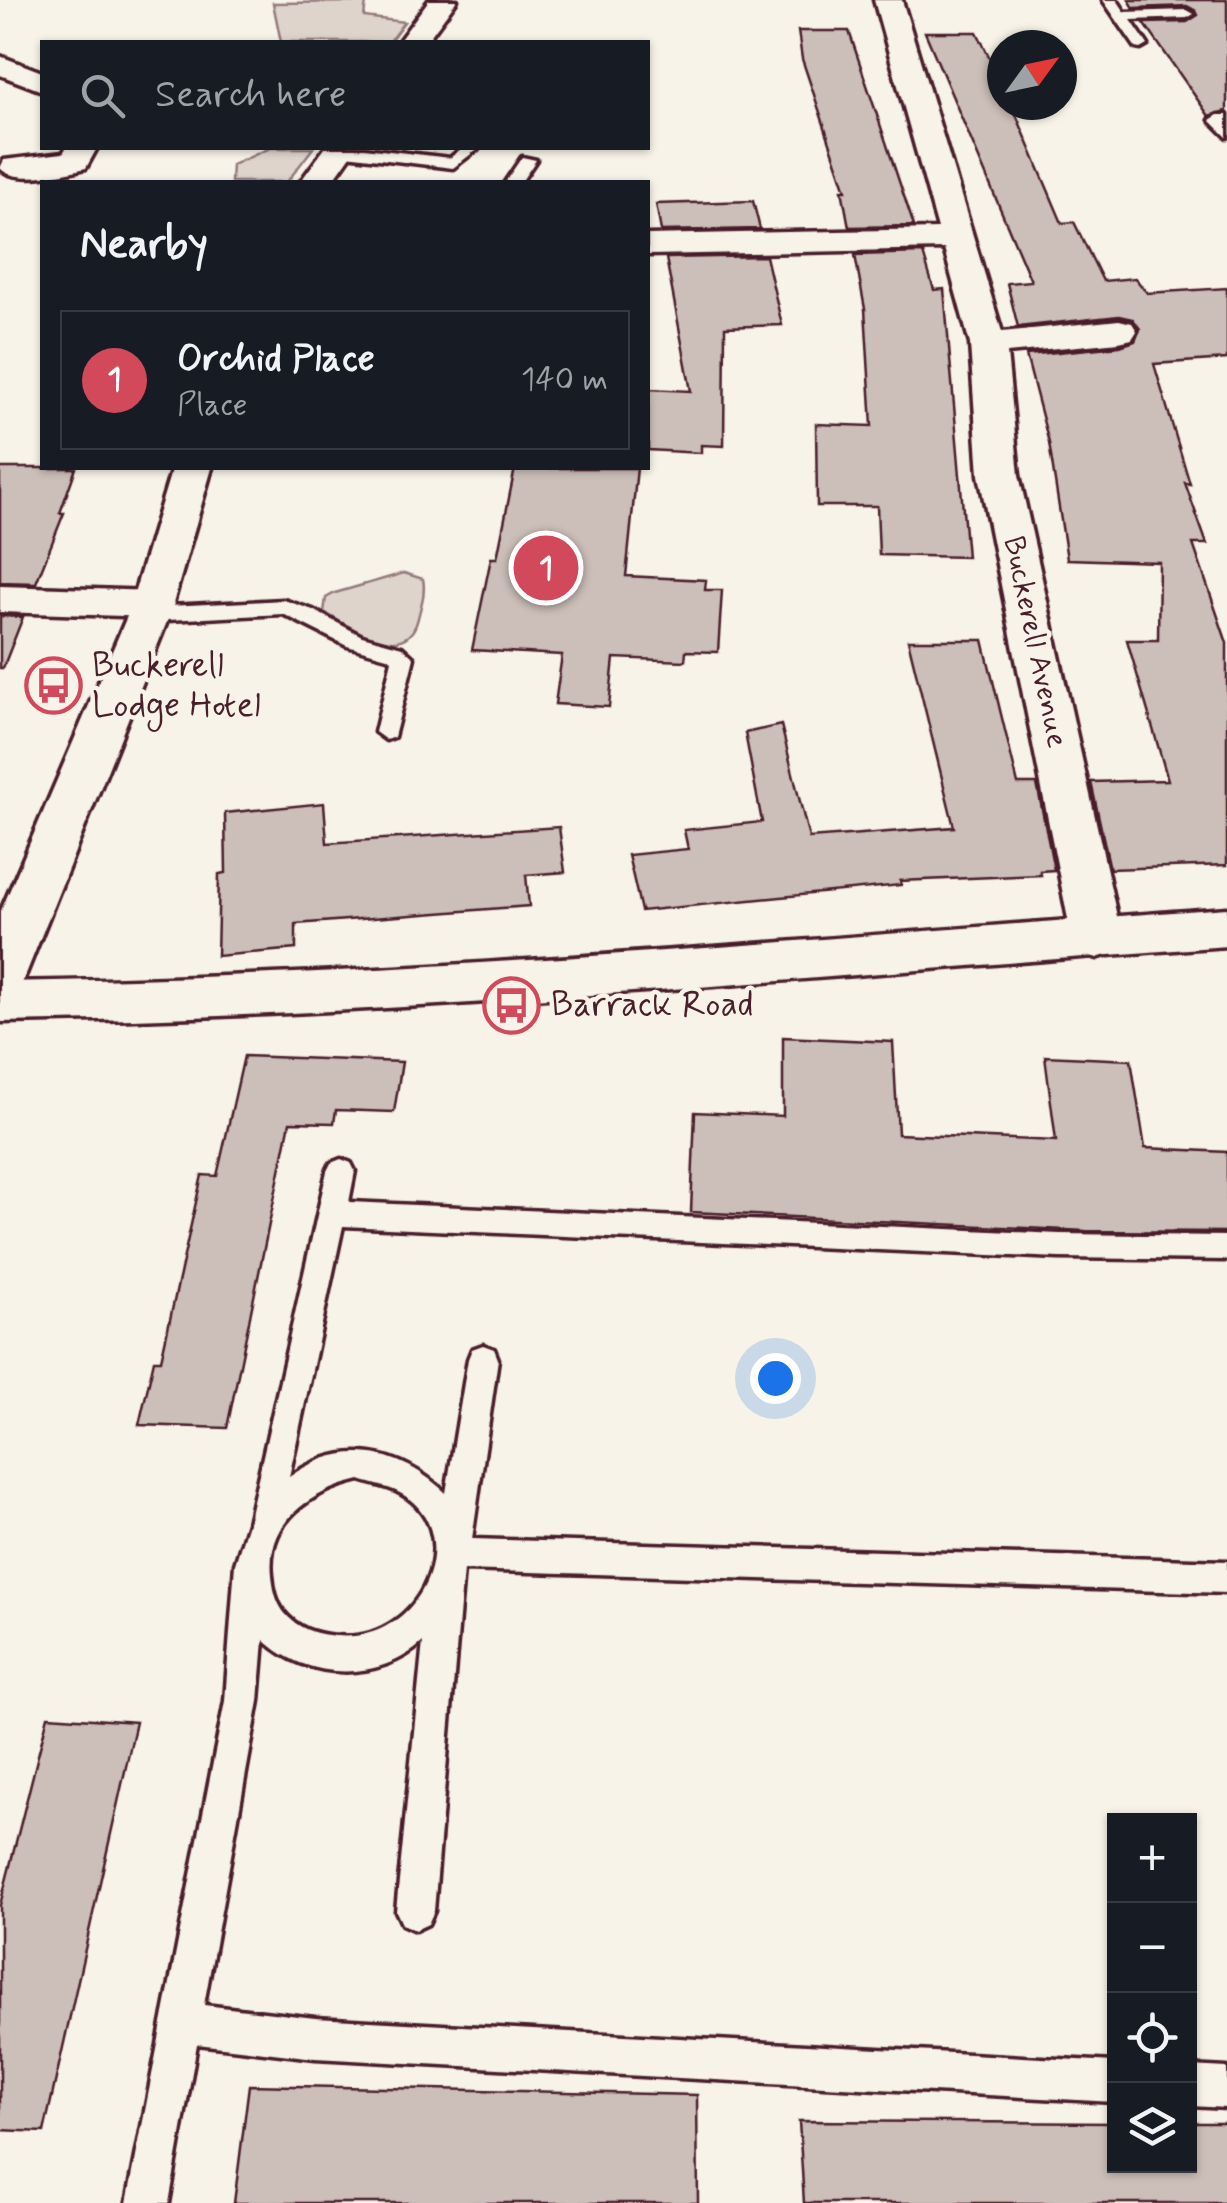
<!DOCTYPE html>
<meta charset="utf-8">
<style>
body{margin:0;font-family:Mynerve,sans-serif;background:#20242c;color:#f1f3f6}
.controls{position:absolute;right:30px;bottom:30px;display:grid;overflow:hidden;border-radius:0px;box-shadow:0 2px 8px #0004}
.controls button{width:90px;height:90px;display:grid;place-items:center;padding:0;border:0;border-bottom:2px solid #363941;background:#171b24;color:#f1f3f6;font:50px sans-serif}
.compass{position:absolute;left:987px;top:30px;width:90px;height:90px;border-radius:50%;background:#171b24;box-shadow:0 2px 8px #0004;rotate:57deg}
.you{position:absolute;left:775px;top:1378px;width:35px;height:35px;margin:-25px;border:8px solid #fff;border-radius:50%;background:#1a73e8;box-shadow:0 0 0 15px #1a73e833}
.badge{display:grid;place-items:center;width:65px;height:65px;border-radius:50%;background:#d1495b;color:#fff;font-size:32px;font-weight:700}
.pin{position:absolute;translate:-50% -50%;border:5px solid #fff;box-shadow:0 2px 10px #0006}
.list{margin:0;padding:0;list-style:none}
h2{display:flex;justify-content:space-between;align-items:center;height:130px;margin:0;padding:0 40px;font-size:42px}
h2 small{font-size:32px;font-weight:400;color:#9ea1a6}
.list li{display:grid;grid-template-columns:65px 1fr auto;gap:30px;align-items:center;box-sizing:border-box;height:140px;margin:0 20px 20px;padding:0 20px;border:2px solid #363941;border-radius:0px}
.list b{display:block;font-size:38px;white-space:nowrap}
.list p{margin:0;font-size:32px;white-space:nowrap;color:#9ea1a6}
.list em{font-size:32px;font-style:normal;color:#9ea1a6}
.icon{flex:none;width:55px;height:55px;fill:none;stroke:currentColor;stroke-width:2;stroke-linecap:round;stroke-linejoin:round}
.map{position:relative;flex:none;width:1227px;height:2203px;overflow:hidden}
.search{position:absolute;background:#171b24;box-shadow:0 2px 8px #0004;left:40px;top:40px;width:610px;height:110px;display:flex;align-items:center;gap:25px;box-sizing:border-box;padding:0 35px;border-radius:0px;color:#9ea1a6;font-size:38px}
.panel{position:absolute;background:#171b24;box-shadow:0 2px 8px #0004;left:40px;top:180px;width:610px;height:290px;border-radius:0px}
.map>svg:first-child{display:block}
.green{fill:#ded4cc;stroke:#947a7c;stroke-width:2.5}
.building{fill:#ccbfb9;stroke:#4a1f2b;stroke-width:2.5}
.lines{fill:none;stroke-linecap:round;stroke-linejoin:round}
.lane-casing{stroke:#4a1f2b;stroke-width:7}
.street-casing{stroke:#4a1f2b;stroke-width:7}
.secondary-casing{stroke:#4a1f2b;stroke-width:7}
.primary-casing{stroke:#4a1f2b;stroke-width:7}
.lane{fill:#f7f3e8;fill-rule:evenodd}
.street{fill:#f7f3e8;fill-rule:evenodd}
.secondary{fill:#f7f3e8;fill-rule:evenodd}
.primary{fill:#f7f3e8;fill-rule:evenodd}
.labels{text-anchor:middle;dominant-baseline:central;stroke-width:9;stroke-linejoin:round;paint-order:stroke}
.far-street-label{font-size:30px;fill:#4a1f2b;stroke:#f7f3e8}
.poi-label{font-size:35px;fill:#4a1f2b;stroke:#f7f3e8;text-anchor:start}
</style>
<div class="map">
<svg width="1227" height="2203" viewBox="0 0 1227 2203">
<rect width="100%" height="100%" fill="#f7f3e8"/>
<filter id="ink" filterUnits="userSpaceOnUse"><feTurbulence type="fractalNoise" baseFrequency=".01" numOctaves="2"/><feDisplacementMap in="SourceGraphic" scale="20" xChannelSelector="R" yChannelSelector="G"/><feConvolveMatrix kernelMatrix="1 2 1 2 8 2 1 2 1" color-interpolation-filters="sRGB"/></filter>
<g filter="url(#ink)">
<!-- green -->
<g class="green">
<path d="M366,2L364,17L404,22L389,42H281L273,3Z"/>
<path d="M270,148H313L287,182H231L232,165Z"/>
<path d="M404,573L423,579C426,592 421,605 418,618C407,666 348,627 324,612L326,598L335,593Z"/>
</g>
<!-- building -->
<g class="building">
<path d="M1129,0H1227V111L1209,116L1144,23L1187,22L1198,15L1196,11L1187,6L1134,8Z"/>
<path d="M798,31H849L914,226L849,227L842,190H846L802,59Z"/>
<path d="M925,32H977L1002,83V105H1012L1062,223L1074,222L1103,281L1135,278L1147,293L1227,288V359L1154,364L1190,484L1185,483L1207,544H1193L1227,643V865L1110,869L1091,782L1168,780L1127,640H1158L1159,562L1067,559L1049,443L1026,355L1120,346L1135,341L1140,329L1133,319L1119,316L1018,327L1007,283L1031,281Z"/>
<path d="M753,201L760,229L661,231L656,204Z"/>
<path d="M923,253L934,290L944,289L967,557L879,555L877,506H817L816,424L872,426L865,309L855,255Z"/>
<path d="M766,256L782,325L725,327L724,446L701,445V453L648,450V389L691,391L666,258Z"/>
<path d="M0,468H76L60,513H64L36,583L0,582Z"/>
<path d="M515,468H637L626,576L706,580L705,590H722L718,652L686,651L685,661L614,658L609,707L555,704L562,655L472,650L491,558H497Z"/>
<path d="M0,616L23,617L3,668H0Z"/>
<path d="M908,640H983L1018,784H1037L1054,870L1040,871L1041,875L900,881L901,885L641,911L628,855L688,849L684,830L762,822L745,733L781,725L809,838L954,827Z"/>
<path d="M324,803L327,843L559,827L565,872L526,875L529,906L296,924V949L217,956L219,874L226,873L225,813Z"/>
<path d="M783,1037L893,1042L898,1134L1056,1141L1045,1056L1131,1060L1145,1148L1227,1152V1232L1086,1231L691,1212L695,1112L783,1116Z"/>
<path d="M244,1056L402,1062L394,1112L336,1110L334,1123L290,1122L227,1428L139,1425L154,1360H161L202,1175L217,1176Z"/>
<path d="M48,1716L136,1722L44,2132L0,2130V1905Z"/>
<path d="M249,2085L697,2095L698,2203H234Z"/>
<path d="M799,2121L1114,2123V2166H1190V2123H1227V2203H804Z"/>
</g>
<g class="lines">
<defs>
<g id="lane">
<path d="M1103,0H1117L1125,12L1187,10L1194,14L1187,18L1131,20L1148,45L1141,49L1136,48Z"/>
<path d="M1218,115H1227V137L1210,120Z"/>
<path d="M364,148L450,158L462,148H479L453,168L338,154L330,149Z"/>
<path d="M522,157L536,160L521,182H505Z"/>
<path d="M284,600L313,610L362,636L402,647L414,658L394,737L386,740L375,732L392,660L387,657L347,646L283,614L149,621L138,614L149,607Z"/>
<path d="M341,1159L351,1163L355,1171L349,1202L1059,1234L1227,1236V1260L1059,1258L343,1226L289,1477C344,1438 399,1449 446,1493L468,1359L472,1349L483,1345L494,1349L498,1359L472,1539L1227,1561V1593L463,1570L434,1911L428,1924L415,1930L402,1924L396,1911L423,1642C380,1682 307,1681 264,1640L259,1701L204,2005L315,2018L1114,2062V2102L315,2058L197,2044L169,2203H127L225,1701L235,1564L248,1523L327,1171L331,1163ZM360,1480C372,1484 385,1486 396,1491C471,1526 424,1645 336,1636C315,1634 297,1629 283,1611C276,1601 273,1588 272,1575C266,1520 312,1491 360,1480Z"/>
<path d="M1190,2066L1227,2068V2108L1190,2106Z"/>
</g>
<g id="street">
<path d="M874,0H902L1002,332L1119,320L1132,323L1137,331L1132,339L1119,342L1007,353L1019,475L1122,939L1115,952L1097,958L1079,952L1072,939L979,475L970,344L944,249L648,255V235L938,229Z"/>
<path d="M0,56L42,72V91L0,75Z"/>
<path d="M66,148H97L86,168C65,173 15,185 0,168L4,160L63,153Z"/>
<path d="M0,586L153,591L168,595L174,604L168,613L153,617L0,612Z"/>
</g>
<path id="secondary" d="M1227,908V946C819,976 409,1017 0,1022V982C409,977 819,938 1227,908Z"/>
<g id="primary">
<path d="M429,0H457L426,42H398Z"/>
<path d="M325,148H356L332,182H300Z"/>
<path d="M172,468H212L170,614L26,974L18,988L0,994V913L128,614Z"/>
</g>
</defs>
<!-- lane casing -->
<use href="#lane" class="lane-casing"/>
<!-- street casing -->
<use href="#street" class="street-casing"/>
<!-- secondary casing -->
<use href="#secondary" class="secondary-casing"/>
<!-- primary casing -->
<use href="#primary" class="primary-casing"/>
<!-- lane -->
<use href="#lane" class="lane"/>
<!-- street -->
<use href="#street" class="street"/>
<!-- secondary -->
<use href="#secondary" class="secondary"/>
<!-- primary -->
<use href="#primary" class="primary"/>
</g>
</g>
<!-- icons -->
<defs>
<symbol id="bus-ring" viewBox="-11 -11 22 22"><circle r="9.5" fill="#f7f3e8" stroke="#d1495b" stroke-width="1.5"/><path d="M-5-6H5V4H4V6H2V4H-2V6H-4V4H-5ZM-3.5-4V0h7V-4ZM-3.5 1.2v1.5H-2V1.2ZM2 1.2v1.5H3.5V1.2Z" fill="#d1495b"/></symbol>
</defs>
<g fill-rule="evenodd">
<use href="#bus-ring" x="22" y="654" width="63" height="63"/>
<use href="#bus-ring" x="480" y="974" width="63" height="63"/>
</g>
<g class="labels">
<!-- far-street labels -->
<g class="far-street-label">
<text transform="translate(1035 642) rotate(78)">Buckerell Avenue</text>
</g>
<!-- poi labels -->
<g class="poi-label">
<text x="92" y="666">Buckerell<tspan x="92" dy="40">Lodge Hotel</tspan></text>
<text x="551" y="1005">Barrack Road</text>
</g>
</g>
</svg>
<div class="controls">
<button>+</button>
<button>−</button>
<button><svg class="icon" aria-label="locate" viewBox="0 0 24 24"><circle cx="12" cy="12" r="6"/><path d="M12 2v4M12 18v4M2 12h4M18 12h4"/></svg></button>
<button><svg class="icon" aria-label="layers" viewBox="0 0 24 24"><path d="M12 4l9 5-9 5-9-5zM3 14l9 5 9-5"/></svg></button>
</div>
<svg class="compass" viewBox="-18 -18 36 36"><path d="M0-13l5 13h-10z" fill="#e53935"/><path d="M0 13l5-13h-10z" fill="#9ea1a6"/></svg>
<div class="you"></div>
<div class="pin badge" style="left:546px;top:568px">1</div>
<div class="search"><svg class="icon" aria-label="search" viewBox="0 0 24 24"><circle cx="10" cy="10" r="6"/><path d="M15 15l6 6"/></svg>Search here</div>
<section class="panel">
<h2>Nearby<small></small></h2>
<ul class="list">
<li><span class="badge">1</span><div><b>Orchid Place</b><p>Place</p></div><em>140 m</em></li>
</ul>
</section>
</div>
